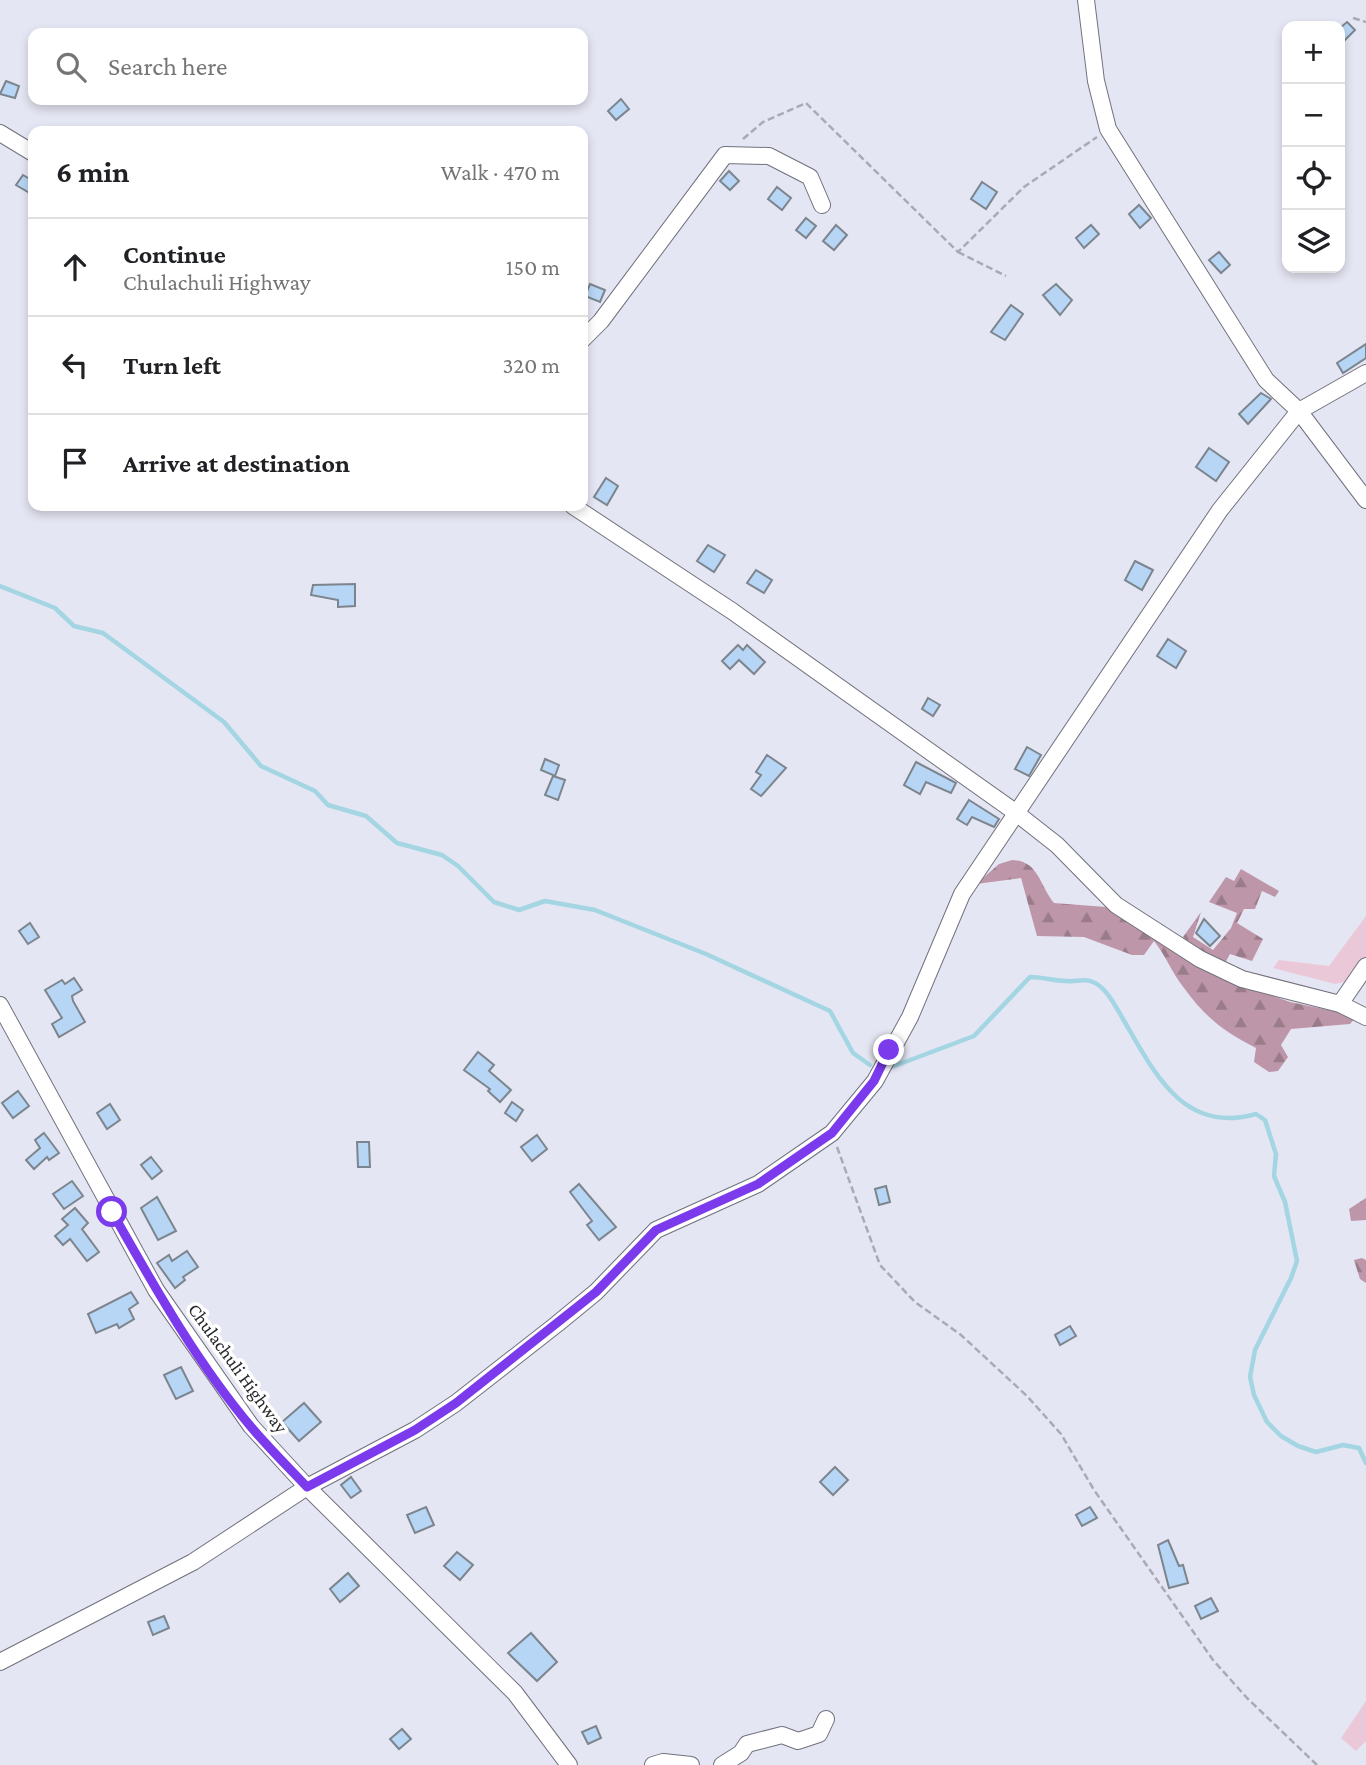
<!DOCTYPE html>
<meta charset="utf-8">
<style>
body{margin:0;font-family:"Crimson Pro",serif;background:#f2f2f2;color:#202124}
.controls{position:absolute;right:21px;top:21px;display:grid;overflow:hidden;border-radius:14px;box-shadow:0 4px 10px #0003}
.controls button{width:63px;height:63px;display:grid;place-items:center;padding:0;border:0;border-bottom:2px solid #e0e0e0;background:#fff;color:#202124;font:35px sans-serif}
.stop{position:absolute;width:21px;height:21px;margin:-16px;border:5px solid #7c3aed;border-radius:50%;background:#fff}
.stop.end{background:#7c3aed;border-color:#fff;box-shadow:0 2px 7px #0008}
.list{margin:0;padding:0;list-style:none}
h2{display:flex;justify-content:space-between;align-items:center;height:91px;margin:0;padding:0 28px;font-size:30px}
h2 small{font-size:23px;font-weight:400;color:#757577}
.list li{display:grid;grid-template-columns:46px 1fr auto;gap:21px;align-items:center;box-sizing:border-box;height:98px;padding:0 28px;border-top:2px solid #e0e0e0}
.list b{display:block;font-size:26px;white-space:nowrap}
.list p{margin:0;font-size:23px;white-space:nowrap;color:#757577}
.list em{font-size:23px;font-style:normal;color:#757577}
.icon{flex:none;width:38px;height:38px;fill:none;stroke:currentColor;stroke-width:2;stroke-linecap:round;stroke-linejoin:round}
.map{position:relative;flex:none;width:1366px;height:1765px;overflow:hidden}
.search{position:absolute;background:#fff;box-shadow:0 4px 10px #0003;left:28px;top:28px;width:560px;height:77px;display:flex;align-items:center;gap:18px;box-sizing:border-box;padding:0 24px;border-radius:14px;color:#757577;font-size:26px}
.panel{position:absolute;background:#fff;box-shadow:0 4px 10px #0003;left:28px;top:126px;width:560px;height:385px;border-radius:14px}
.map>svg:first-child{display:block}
.grass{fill:#ebc8d8}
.forest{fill:url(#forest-firs)}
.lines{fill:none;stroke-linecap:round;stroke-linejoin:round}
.stream{stroke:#a4d5e3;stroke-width:4.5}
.building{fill:#b7d5f4;stroke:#7c858e;stroke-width:2}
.minor-casing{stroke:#71717d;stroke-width:18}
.path{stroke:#a9aab4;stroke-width:2.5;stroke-dasharray:7 3.5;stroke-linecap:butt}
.minor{stroke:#fff;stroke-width:16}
.route{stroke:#7c3aed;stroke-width:9}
.labels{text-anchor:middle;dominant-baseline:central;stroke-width:7;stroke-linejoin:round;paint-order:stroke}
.street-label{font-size:19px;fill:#292a2e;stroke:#fff}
</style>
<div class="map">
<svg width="1366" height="1765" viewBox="0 0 1366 1765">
<defs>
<pattern id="forest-firs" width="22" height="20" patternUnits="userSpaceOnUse" patternTransform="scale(1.75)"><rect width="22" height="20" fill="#be96a9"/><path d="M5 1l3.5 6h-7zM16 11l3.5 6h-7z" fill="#9a7b8a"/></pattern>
</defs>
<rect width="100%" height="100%" fill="#e5e6f3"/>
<!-- grass -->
<g class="grass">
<path d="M1366,916V962L1350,981L1335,984L1273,968L1279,960L1329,966Z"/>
<path d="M1366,1701V1741L1356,1751L1341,1738Z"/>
</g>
<!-- forest -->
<g class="forest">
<path d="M1012,860C1039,861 1039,885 1054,903L1106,907L1211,973L1290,1002L1357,1016L1350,1024L1291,1029L1281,1045L1288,1057L1278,1071L1269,1072L1254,1062L1256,1048C1224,1032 1205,1017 1184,988C1172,973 1166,956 1154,941L1144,955H1132L1084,937L1037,936L1021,878L976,884L999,864Z"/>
<path d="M1241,869L1279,891L1275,897L1262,891L1255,909H1244L1237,923L1263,939L1252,961L1230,954L1224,965L1193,947L1183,937L1201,912L1193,937L1213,950L1231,928L1237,913L1209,902L1226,877L1234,881Z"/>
<path d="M1366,1198V1220L1351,1221L1349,1209Z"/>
<path d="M1362,1258L1366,1260V1283L1360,1279L1354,1260Z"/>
</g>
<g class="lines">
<!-- stream -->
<g class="stream">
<path d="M0,586L55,608L74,626L103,633L224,722L261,766L315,791L328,805L366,816L397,843L442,855L458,866L494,902L519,910L545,901L595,910L706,954L830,1011L853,1053L870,1065"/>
<path d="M889,1068L974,1036L1030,977C1043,977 1054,981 1067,981C1076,982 1084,978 1093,982C1106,987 1116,1007 1123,1019C1154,1072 1183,1135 1256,1114L1265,1120L1276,1154L1274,1176L1285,1202L1297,1261L1291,1278L1255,1350L1250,1377L1254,1395L1267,1422L1281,1436L1298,1446L1316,1452L1343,1445L1359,1448L1366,1463"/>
</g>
</g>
<!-- building -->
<g class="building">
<path d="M1347,22L1355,30L1340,45V28Z"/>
<path d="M6,81L19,86L15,98L0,94Z"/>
<path d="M621,99L629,109L616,120L608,111Z"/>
<path d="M729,171L739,181L730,190L720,181Z"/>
<path d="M23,175L33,181V195L16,185Z"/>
<path d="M982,182L997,192L986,209L971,199Z"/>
<path d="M777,187L791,198L782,210L768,199Z"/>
<path d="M1139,205L1151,218L1140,228L1129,214Z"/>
<path d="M806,218L816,226L806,238L796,230Z"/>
<path d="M836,225L847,235L834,250L823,241Z"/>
<path d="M1091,225L1099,234L1084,248L1076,238Z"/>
<path d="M1219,252L1230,265L1221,273L1209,260Z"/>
<path d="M590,284L605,290L600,302L585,296Z"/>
<path d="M1056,284L1072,300L1060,315L1043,295Z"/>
<path d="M1011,305L1023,314L1005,340L991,332Z"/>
<path d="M1366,344V358L1343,373L1337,363Z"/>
<path d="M1261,393L1271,399L1248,424L1239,414Z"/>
<path d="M1209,448L1229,462L1216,481L1196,467Z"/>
<path d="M606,478L618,486L607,505L594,497Z"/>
<path d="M708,545L725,555L714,572L697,561Z"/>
<path d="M1135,561L1153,570L1142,590L1125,580Z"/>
<path d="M756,570L772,580L764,593L747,583Z"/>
<path d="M355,584V606L338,607V600L311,595L313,585Z"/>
<path d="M1168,639L1186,651L1176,668L1157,656Z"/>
<path d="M738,645L743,650L747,645L765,662L754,674L739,660L730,669L722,661Z"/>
<path d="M928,698L940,705L933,716L922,709Z"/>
<path d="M1027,747L1041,755L1029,776L1015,769Z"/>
<path d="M767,755L786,768L761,796L751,789L761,775L756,772Z"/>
<path d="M545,759L559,765L555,776L541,770Z"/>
<path d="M916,762L956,783L951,793L926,782L920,794L904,785Z"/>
<path d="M553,776L565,780L558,800L545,795Z"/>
<path d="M969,800L999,819L994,827L972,817L967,825L957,819Z"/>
<path d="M1204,919L1220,936L1210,946L1196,933Z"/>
<path d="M30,923L39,937L28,944L19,931Z"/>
<path d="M74,978L82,990L72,996L73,1001L85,1022L59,1037L52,1024L62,1018L45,990L62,980L65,984Z"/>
<path d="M478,1052L494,1065L489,1071L511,1090L500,1102L488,1091L490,1089L464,1070Z"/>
<path d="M18,1091L29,1106L13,1118L2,1103Z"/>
<path d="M512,1102L523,1110L516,1121L505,1113Z"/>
<path d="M110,1104L120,1120L107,1129L97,1113Z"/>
<path d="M44,1133L59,1153L49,1160L47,1157L34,1169L26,1160L40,1148L35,1140Z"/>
<path d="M537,1135L547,1149L532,1161L521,1147Z"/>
<path d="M357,1142H369L370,1167H358Z"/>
<path d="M151,1157L162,1171L152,1179L141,1165Z"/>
<path d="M72,1181L83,1196L64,1209L53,1194Z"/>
<path d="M579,1184L616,1227L599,1240L587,1225L592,1221L570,1192Z"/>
<path d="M886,1186L890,1202L879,1205L875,1189Z"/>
<path d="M157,1197L176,1231L158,1240L141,1208Z"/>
<path d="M75,1208L88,1223L82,1229L99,1252L87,1261L70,1239L63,1245L55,1236L68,1225L62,1219Z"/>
<path d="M187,1251L198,1267L183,1277L185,1280L175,1288L157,1263L169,1255L172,1261Z"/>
<path d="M131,1292L138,1303L129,1309L134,1319L119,1328L117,1324L96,1333L88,1314Z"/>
<path d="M1070,1326L1076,1336L1060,1345L1055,1335Z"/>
<path d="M181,1367L193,1391L176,1399L164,1375Z"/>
<path d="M304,1403L321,1422L299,1441L282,1422Z"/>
<path d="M835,1467L848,1480L833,1495L820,1482Z"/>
<path d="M351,1477L361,1491L351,1498L341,1485Z"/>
<path d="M426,1507L434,1525L415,1533L407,1515Z"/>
<path d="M1090,1507L1097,1518L1082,1526L1076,1515Z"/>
<path d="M1168,1540L1179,1566L1183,1565L1188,1583L1169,1588L1158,1545Z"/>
<path d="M457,1552L473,1565L460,1580L444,1566Z"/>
<path d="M348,1573L359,1586L340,1602L330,1589Z"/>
<path d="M1211,1598L1218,1611L1201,1619L1195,1606Z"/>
<path d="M164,1616L169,1628L153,1635L148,1622Z"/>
<path d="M531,1633L557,1662L537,1681L508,1653Z"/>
<path d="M596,1726L601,1738L588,1744L582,1732Z"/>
<path d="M402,1729L411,1739L399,1749L390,1739Z"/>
</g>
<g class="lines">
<defs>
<g id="minor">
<path d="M1086,0L1096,81L1108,129L1266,380L1299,411L1366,500"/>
<path d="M0,133L33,153"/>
<path d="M583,339L601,321L725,155L769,156L810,177L822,205"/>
<path d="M573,506L732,611L1015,812L1057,845L1116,905L1200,959L1242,979L1340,1004L1366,1017"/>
<path d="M1340,1004L1366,966"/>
<path d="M0,1005L156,1290L251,1426L307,1487L515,1693L569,1765"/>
<path d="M0,1662L193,1562L307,1487L415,1430L456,1403L557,1324L596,1292L656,1230L758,1184L832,1133L875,1081L910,1017L962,894L1220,510L1299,411L1366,373"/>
<path d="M653,1765L663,1762L691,1765"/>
<path d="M722,1765L741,1753L747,1744L782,1735L798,1741L819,1734L826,1719"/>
</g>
</defs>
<!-- minor casing -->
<use href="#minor" class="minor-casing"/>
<!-- path -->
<g class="path">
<path d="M1353,18L1366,22"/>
<path d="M743,139L763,122L806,103L958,252L1024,187L1097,137"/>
<path d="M958,252L1006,276"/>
<path d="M837,1147L880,1265L915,1302L961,1335L1027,1396L1061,1434L1094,1490L1213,1660L1247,1698L1317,1765"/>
</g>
<!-- minor -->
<use href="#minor" class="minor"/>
</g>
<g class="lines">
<!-- route -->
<path class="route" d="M112,1212C154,1286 197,1363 252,1428C269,1448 288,1467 307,1487L415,1430L456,1403L596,1292L656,1230L758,1184L832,1133L874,1081L889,1050"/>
</g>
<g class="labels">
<!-- street labels -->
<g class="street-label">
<text transform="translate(238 1368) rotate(54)">Chulachuli Highway</text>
</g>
</g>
</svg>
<div class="controls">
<button>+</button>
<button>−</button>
<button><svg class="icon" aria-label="locate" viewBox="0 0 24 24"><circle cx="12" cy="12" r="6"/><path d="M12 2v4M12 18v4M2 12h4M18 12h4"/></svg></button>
<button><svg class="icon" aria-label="layers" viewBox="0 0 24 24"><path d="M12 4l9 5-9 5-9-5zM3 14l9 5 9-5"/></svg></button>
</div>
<div class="stop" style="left:112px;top:1212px"></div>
<div class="stop end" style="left:889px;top:1050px"></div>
<div class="search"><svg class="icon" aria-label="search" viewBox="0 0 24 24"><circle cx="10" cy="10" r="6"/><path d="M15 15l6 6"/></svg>Search here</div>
<section class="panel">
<h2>6 min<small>Walk · 470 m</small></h2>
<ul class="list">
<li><svg class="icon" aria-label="ahead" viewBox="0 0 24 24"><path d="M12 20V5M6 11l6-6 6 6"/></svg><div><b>Continue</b><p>Chulachuli Highway</p></div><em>150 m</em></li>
<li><svg class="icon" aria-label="left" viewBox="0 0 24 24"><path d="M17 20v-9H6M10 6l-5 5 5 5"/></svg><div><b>Turn left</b></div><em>320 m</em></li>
<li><svg class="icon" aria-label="arrive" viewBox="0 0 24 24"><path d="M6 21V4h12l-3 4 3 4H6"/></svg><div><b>Arrive at destination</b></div></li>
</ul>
</section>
</div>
